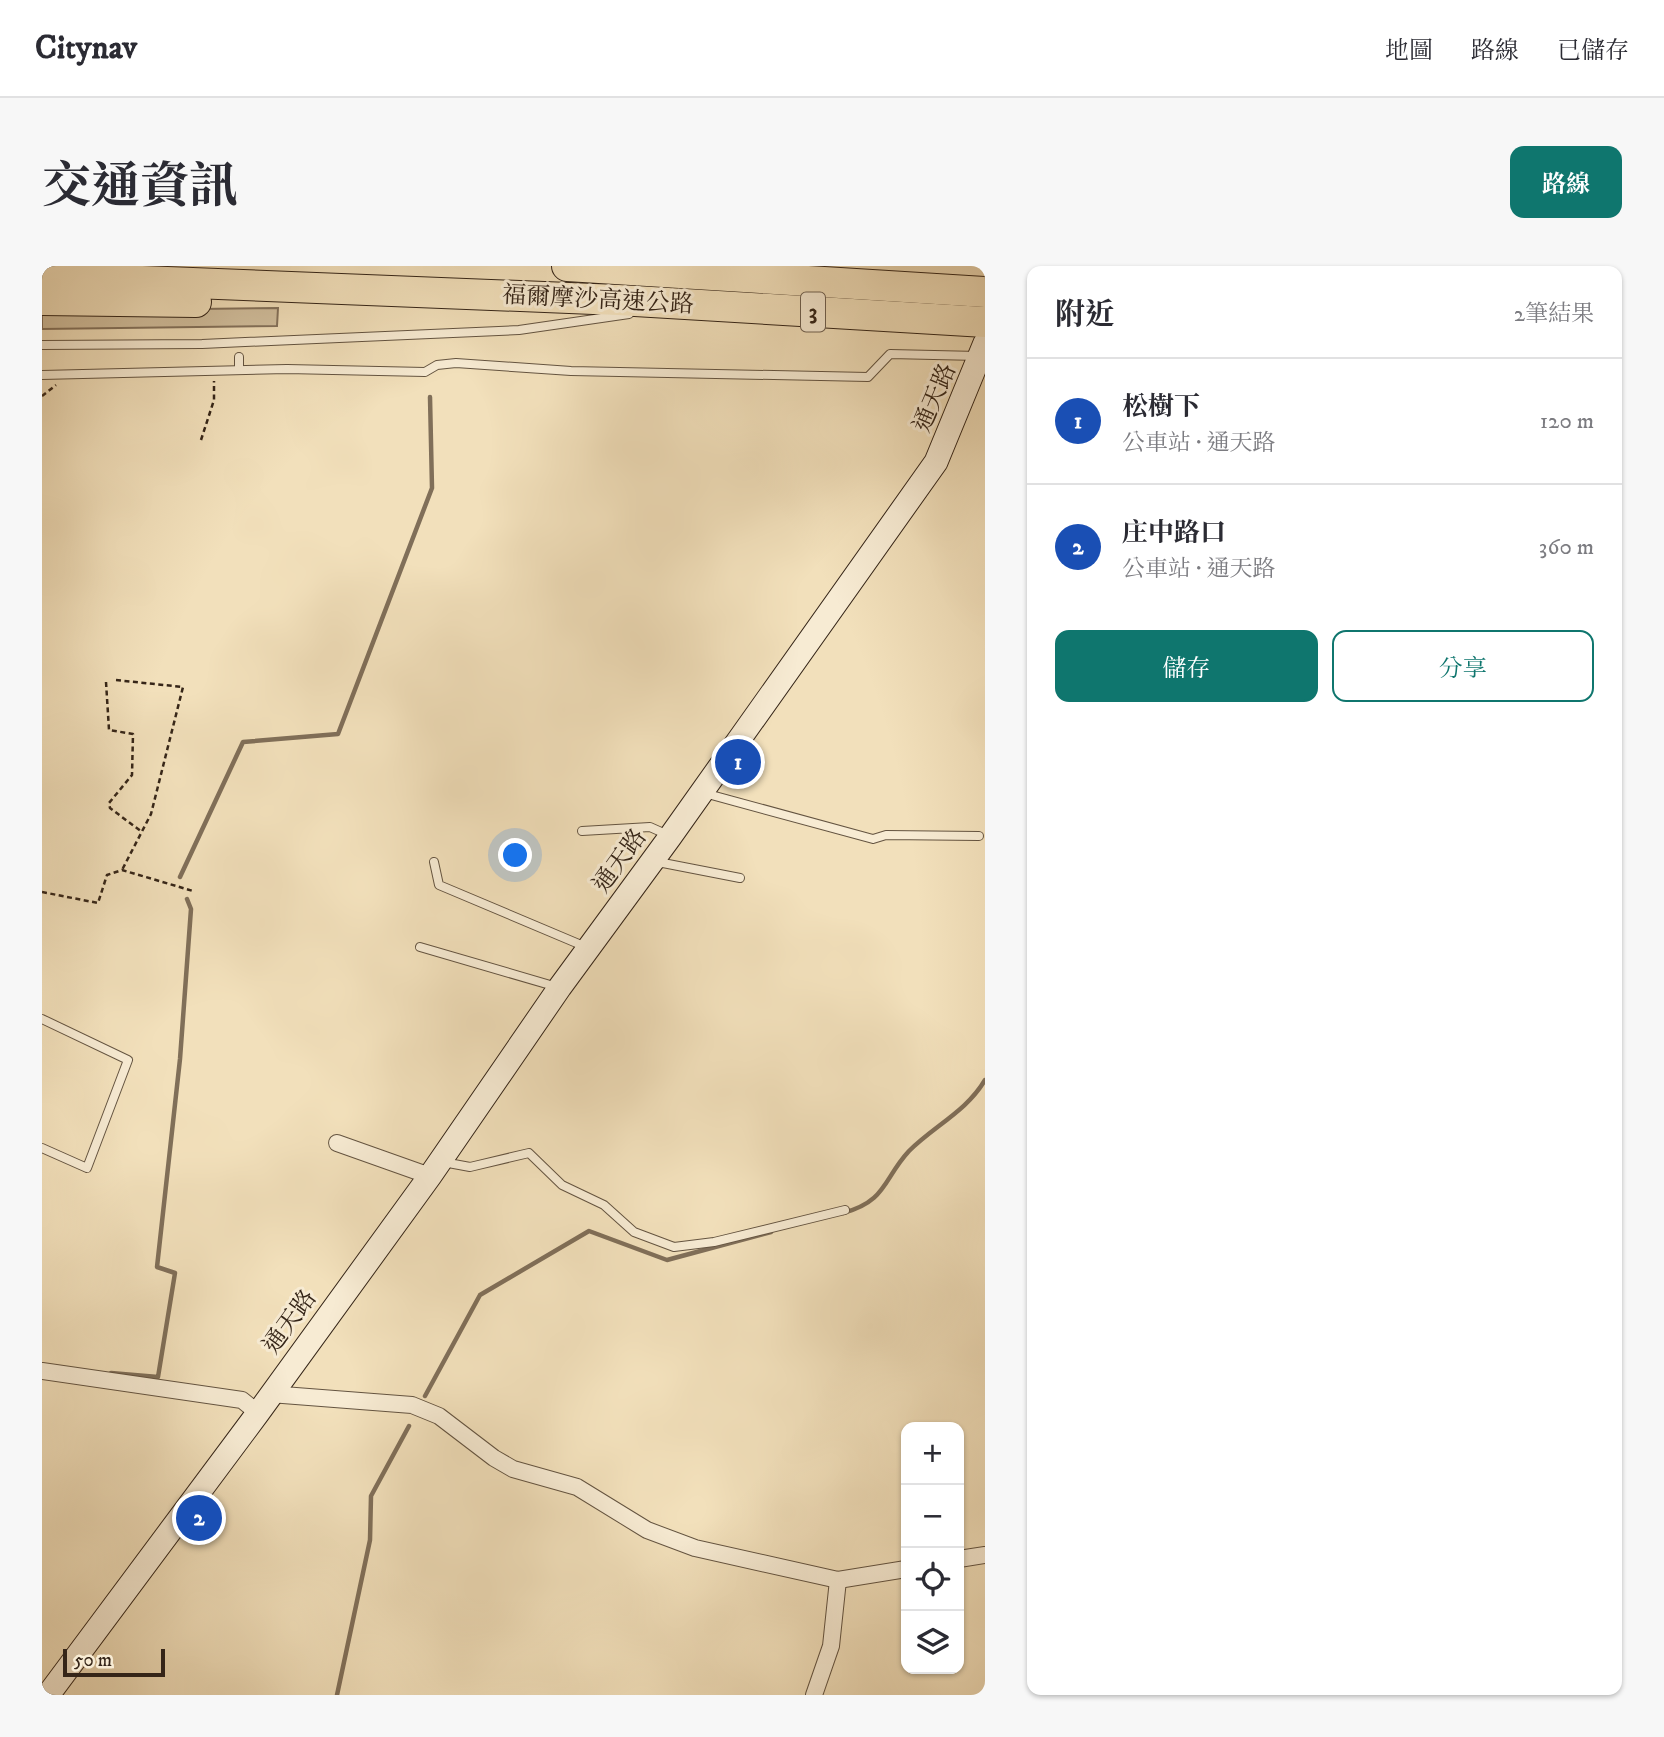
<!DOCTYPE html>
<html lang="zh-TW">
<meta charset="utf-8">
<style>
body{margin:0;font-family:"IM FELL DW Pica","Noto Serif TC",serif;background:#f7f7f7;color:#2b2b33}
.controls{position:absolute;right:21px;bottom:21px;display:grid;overflow:hidden;border-radius:14px;box-shadow:0 2px 5px #0004}
.controls button{width:63px;height:63px;display:grid;place-items:center;padding:0;border:0;border-bottom:2px solid #e1e1e2;background:#fff;color:#2b2b33;font:35px sans-serif}
.scale{position:absolute;left:21px;bottom:18px;width:102px;box-sizing:border-box;padding-left:7px;border:4px solid #352518;border-top:0;font-size:19px;line-height:24px;white-space:nowrap;color:#352518;-webkit-text-stroke:5px #f7ebd3;paint-order:stroke}
.you{position:absolute;left:474px;top:590px;width:24px;height:24px;margin:-18px;border:5px solid #fff;border-radius:50%;background:#1a73e8;box-shadow:0 0 0 10px #1a73e833}
.badge{display:grid;place-items:center;width:46px;height:46px;border-radius:50%;background:#0f766e;color:#fff;font-size:23px;font-weight:700}
.pin{position:absolute;translate:-50% -50%;border:4px solid #fff;box-shadow:0 2px 7px #0006}
.list{margin:0;padding:0;list-style:none}
h2{display:flex;justify-content:space-between;align-items:center;height:91px;margin:0;padding:0 28px;font-size:30px}
h2 small{font-size:23px;font-weight:400;color:#7c7c81}
.list li{display:grid;grid-template-columns:46px 1fr auto;gap:21px;align-items:center;box-sizing:border-box;height:126px;padding:0 28px;border-top:2px solid #e1e1e2}
.list b{display:block;font-size:26px;white-space:nowrap}
.list p{margin:0;font-size:23px;white-space:nowrap;color:#7c7c81}
.list em{font-size:23px;font-style:normal;color:#7c7c81}
.actions{display:flex;gap:14px;padding:21px 28px}
.actions a{flex:1;padding:16px 0;border:2px solid #0f766e;border-radius:14px;text-align:center;font-size:24px;color:#0f766e}
.actions .main{background:#0f766e;color:#fff}
.icon{flex:none;width:38px;height:38px;fill:none;stroke:currentColor;stroke-width:2;stroke-linecap:round;stroke-linejoin:round}
.map{position:relative;flex:none;width:943px;height:1429px;overflow:hidden;border-radius:14px}
header{display:flex;align-items:center;gap:42px;box-sizing:border-box;height:98px;padding:0 35px;background:#fff;border-bottom:2px solid #e1e1e2}
header strong{font-size:33px}
nav{display:flex;gap:38px;margin-inline-start:auto;font-size:24px}
.intro{display:flex;align-items:center;justify-content:space-between;box-sizing:border-box;height:168px;padding:0 42px}
h1{margin:0;font-size:49px}
.button{padding:18px 32px;border-radius:14px;background:#0f766e;color:#fff;font-size:24px;font-weight:700}
main{display:flex;gap:42px;padding:0 42px}
aside{flex:1;background:#fff;border-radius:14px;box-shadow:0 2px 5px #0004}
.map>svg:first-child{display:block}
.green{fill:#d2c09f;stroke:#84725c;stroke-width:2}
.lines{fill:none;stroke-linecap:round;stroke-linejoin:round}
.stream{stroke:#806f59;stroke-width:4.5}
.lane-casing{stroke:#645441;stroke-width:10}
.street-casing{stroke:#645441;stroke-width:18}
.secondary-casing{stroke:#352518;stroke-width:25}
.highway-casing{stroke:#352518;stroke-width:32}
.path{stroke:#352518;stroke-width:2.5;stroke-dasharray:5 3.5;stroke-linecap:butt}
.lane{stroke:#f7ebd3;stroke-width:8}
.street{stroke:#f7ebd3;stroke-width:16}
.secondary{stroke:#f7ebd3;stroke-width:23}
.highway{stroke:#f2e0bb;stroke-width:30}
.labels{text-anchor:middle;dominant-baseline:central;stroke-width:6;stroke-linejoin:round;paint-order:stroke}
.shield{fill:#f7ebd3;stroke:#6f6050;stroke-width:2}
.shield-label{font-size:23px;font-weight:bold;fill:#352518}
.street-label{font-size:24px;fill:#352518;stroke:#f7ebd3}
</style>
<header>
<strong>Citynav</strong>
<nav><a>地圖</a><a>路線</a><a>已儲存</a></nav>
</header>
<div class="intro"><h1>交通資訊</h1><a class="button">路線</a></div>
<main>
<div class="map">
<svg width="943" height="1429" viewBox="0 0 943 1429">
<rect width="100%" height="100%" fill="#f2e0bb"/>
<filter id="stains"><feTurbulence type="fractalNoise" baseFrequency=".00286" numOctaves="4"/><feColorMatrix values="0 0 0 0 .2 0 0 0 0 .09 0 0 0 0 .02 0 0 0 .5 -.17"/></filter>
<radialGradient id="worn" r=".72"><stop offset=".6" stop-color="#630" stop-opacity="0"/><stop offset="1" stop-color="#630" stop-opacity=".3"/></radialGradient>
<!-- green -->
<path class="green" d="M236,42L235,60L0,63V45Z"/>
<g class="lines">
<!-- stream -->
<g class="stream">
<path d="M138,611L201,476L296,468L390,222L388,131"/>
<path d="M801,947C845,935 841,913 867,885C892,860 925,845 943,814"/>
<path d="M69,1107L116,1111L133,1007L115,1001L138,793L149,643L145,633"/>
<path d="M383,1130L438,1029L547,965L625,994L729,966"/>
<path d="M295,1429L328,1274L329,1230L367,1160"/>
</g>
<defs>
<g id="lane">
<path d="M0,79L160,78L477,64L587,48"/>
<path d="M197,91V104"/>
<path d="M0,109L245,103L383,106L395,99L414,97L529,105L826,111L848,88L936,90"/>
<path d="M662,527L831,573L844,569L937,570"/>
<path d="M540,565L608,561L626,569"/>
<path d="M392,596L397,619L544,681"/>
<path d="M615,598L621,597L698,612"/>
<path d="M378,681L515,721"/>
<path d="M0,753L86,794L45,902L0,882"/>
<path d="M401,896L428,901L487,887L520,919L562,939L592,966L632,981L672,976L803,944"/>
</g>
<g id="street">
<path d="M295,877L388,910"/>
<path d="M0,1105L200,1134L216,1147"/>
<path d="M228,1128L370,1139L397,1150L452,1192L471,1203L535,1221L605,1264L653,1282L796,1314L864,1303"/>
<path d="M917,1293L943,1289"/>
<path d="M772,1429L789,1380L796,1314"/>
</g>
<path id="secondary" d="M6,1429L216,1147L388,910L518,721L628,571L894,196L943,77"/>
<g id="highway">
<path d="M525,0L943,26"/>
<path d="M0,11L576,34L943,56"/>
<path d="M0,34L154,36"/>
</g>
</defs>
<!-- lane casing -->
<use href="#lane" class="lane-casing"/>
<!-- street casing -->
<use href="#street" class="street-casing"/>
<!-- secondary casing -->
<use href="#secondary" class="secondary-casing"/>
<!-- highway casing -->
<use href="#highway" class="highway-casing"/>
<!-- path -->
<g class="path">
<path d="M0,130L14,119"/>
<path d="M159,174L172,134V115"/>
<path d="M74,414L141,421L109,548L80,604"/>
<path d="M64,416L67,464L91,468L90,509L67,537L68,542L100,566"/>
<path d="M0,626L56,637L65,609L80,604L151,625"/>
</g>
<!-- lane -->
<use href="#lane" class="lane"/>
<!-- street -->
<use href="#street" class="street"/>
<!-- secondary -->
<use href="#secondary" class="secondary"/>
<!-- highway -->
<use href="#highway" class="highway"/>
</g>
<g class="labels">
<!-- shield labels -->
<rect class="shield" x="759" y="26.5" width="24" height="39" rx="5"/>
<g class="shield-label">
<text x="771" y="46">3</text>
</g>
<!-- street labels -->
<g class="street-label">
<text transform="translate(556 34) rotate(3)">福爾摩沙高速公路</text>
<text transform="translate(893 132) rotate(-67)">通天路</text>
<text transform="translate(578 595) rotate(-54)">通天路</text>
<text transform="translate(248 1056) rotate(-54)">通天路</text>
</g>
</g>
<rect width="100%" height="100%" filter="url(#stains)"/>
<rect width="100%" height="100%" fill="url(#worn)"/>
</svg>
<div class="controls">
<button>+</button>
<button>−</button>
<button><svg class="icon" aria-label="locate" viewBox="0 0 24 24"><circle cx="12" cy="12" r="6"/><path d="M12 2v4M12 18v4M2 12h4M18 12h4"/></svg></button>
<button><svg class="icon" aria-label="layers" viewBox="0 0 24 24"><path d="M12 4l9 5-9 5-9-5zM3 14l9 5 9-5"/></svg></button>
</div>
<div class="scale">50 m</div>
<div class="you"></div>
<div class="pin badge" style="left:696px;top:496px;background:#1a4fb4">1</div>
<div class="pin badge" style="left:157px;top:1252px;background:#1a4fb4">2</div>
</div>
<aside>
<h2>附近<small>2筆結果</small></h2>
<ul class="list">
<li><span class="badge" style="background:#1a4fb4">1</span><div><b>松樹下</b><p>公車站 · 通天路</p></div><em>120 m</em></li>
<li><span class="badge" style="background:#1a4fb4">2</span><div><b>庄中路口</b><p>公車站 · 通天路</p></div><em>360 m</em></li>
</ul>
<div class="actions"><a class="main">儲存</a><a>分享</a></div>
</aside>
</main>
